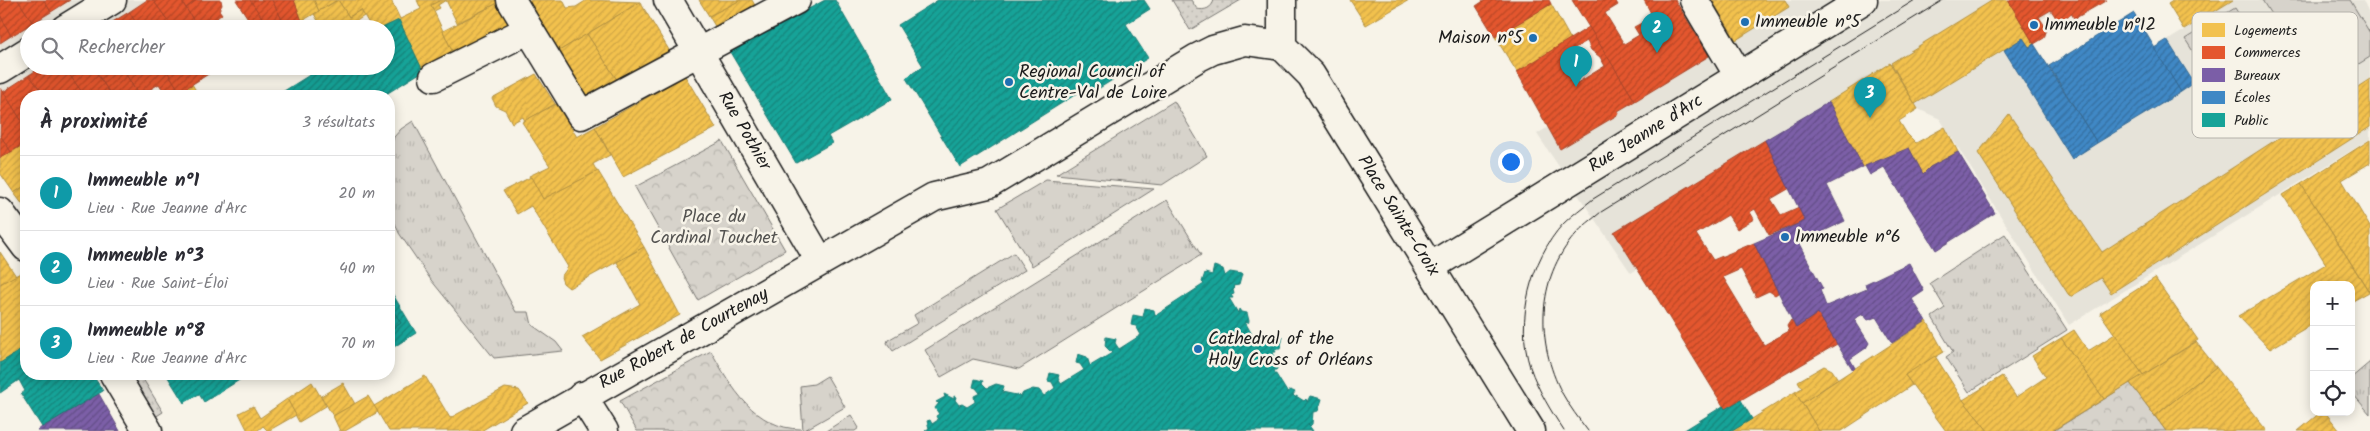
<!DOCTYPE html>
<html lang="fr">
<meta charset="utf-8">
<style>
body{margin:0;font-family:Kalam,sans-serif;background:#f7f7f7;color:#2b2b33}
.controls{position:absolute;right:15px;bottom:15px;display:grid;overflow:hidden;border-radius:10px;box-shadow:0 2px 12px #0003}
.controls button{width:45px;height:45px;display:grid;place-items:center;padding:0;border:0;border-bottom:1px solid #e1e1e2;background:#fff;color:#2b2b33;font:25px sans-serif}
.you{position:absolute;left:1510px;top:161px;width:18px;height:18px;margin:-12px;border:4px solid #fff;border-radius:50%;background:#1a73e8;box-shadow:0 0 0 8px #1a73e833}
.badge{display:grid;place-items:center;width:32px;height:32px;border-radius:50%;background:#ea580c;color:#fff;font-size:16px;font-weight:700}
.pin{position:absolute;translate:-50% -41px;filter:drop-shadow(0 1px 2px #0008)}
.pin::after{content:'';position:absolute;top:26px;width:18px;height:15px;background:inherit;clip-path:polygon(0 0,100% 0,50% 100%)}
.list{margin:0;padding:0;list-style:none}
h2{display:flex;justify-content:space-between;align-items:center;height:65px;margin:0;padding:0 20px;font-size:21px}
h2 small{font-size:16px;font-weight:400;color:#7c7c81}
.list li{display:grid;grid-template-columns:32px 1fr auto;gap:15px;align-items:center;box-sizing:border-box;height:75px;padding:0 20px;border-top:1px solid #e1e1e2}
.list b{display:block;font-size:19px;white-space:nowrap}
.list p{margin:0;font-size:16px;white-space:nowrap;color:#7c7c81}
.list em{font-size:16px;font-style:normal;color:#7c7c81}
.icon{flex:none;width:28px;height:28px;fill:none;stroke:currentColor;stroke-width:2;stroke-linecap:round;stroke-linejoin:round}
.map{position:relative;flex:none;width:2370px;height:431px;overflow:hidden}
.search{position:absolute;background:#fff;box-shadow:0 2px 12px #0003;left:20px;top:20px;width:375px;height:55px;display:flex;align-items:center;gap:12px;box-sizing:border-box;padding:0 18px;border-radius:28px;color:#7c7c81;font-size:19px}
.panel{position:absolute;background:#fff;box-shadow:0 2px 12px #0003;left:20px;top:90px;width:375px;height:290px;border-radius:20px}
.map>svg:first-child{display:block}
.built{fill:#e6e3d9}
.grass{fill:url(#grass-tufts);stroke:#7a7874}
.park{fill:url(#park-crowns);stroke:#7a7874}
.garden{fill:url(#garden-dots);stroke:#7a7874}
.pitch{fill:#d7d3cb;stroke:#7a7874}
.homes{fill:url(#homes-hatch);stroke:#b2903f}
.shops{fill:url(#shops-hatch);stroke:#a84529;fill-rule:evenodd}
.offices{fill:url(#offices-hatch);stroke:#5e4a7d}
.schools{fill:url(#schools-hatch);stroke:#346892}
.public{fill:url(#public-hatch);stroke:#187a73}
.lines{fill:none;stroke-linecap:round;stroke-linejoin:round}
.minor-casing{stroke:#1c1c1c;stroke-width:31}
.minor{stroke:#f7f3e8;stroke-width:28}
.tram{stroke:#1c1c1c;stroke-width:1}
.poi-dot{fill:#1f6fb2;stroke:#f7f3e8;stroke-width:2}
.labels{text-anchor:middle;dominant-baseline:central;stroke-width:5;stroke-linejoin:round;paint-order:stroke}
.poi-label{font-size:18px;fill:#1c1c1c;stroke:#f7f3e8;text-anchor:start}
.street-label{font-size:18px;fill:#1c1c1c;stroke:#f7f3e8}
.park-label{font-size:18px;fill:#545351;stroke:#f7f3e8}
.key{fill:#f7f3e8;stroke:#b5b2ab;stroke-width:1}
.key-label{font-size:14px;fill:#1c1c1c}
</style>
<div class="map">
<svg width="2370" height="431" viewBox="0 0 2370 431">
<defs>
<pattern id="grass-tufts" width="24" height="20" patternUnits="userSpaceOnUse" patternTransform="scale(1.25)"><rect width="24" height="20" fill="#d7d3cb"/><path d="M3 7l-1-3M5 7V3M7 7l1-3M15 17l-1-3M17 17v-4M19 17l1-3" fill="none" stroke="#b8b5ae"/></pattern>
<pattern id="park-crowns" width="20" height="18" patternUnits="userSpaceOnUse" patternTransform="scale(1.25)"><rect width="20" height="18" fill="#d7d3cb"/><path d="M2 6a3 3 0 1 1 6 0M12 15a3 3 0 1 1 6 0" fill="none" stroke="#b8b5ae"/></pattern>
<pattern id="garden-dots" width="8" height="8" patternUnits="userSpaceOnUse" patternTransform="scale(1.25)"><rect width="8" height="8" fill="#d7d3cb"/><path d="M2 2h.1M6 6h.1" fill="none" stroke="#b8b5ae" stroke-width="1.8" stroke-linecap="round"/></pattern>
<pattern id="homes-hatch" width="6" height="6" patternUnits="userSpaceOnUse" patternTransform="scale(1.25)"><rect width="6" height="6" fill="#f2c14e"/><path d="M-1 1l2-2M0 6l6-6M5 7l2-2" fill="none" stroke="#cfa544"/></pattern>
<pattern id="shops-hatch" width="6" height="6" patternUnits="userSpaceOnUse" patternTransform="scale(1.25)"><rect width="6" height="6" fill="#e4572e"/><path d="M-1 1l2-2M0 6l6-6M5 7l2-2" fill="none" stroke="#b84726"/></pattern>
<pattern id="offices-hatch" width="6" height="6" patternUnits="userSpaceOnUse" patternTransform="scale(1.25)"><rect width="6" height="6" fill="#7b5ea7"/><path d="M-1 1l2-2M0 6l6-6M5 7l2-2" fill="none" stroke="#644d87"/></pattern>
<pattern id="schools-hatch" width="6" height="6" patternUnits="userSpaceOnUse" patternTransform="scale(1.25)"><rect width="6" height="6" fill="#3f88c5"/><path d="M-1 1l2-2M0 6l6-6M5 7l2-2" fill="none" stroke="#346e9f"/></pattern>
<pattern id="public-hatch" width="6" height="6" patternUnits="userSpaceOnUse" patternTransform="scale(1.25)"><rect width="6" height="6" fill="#17a398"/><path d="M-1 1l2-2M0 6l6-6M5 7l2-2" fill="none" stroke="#14847b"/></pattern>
</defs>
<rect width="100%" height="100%" fill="#f7f3e8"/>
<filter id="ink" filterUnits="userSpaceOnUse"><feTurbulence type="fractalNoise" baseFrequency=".02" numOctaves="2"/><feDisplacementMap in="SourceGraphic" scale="10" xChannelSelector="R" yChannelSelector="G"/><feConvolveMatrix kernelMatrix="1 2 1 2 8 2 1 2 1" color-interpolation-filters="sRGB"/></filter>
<g filter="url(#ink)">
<!-- built -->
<g class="built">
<path d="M28,0H203L156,29H29V66H93L44,96H26V107L0,123V17Z"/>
<path d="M1752,0H2073L2026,29L2054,75L2154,49L2233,0H2363L2370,15V139L2069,325L1940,119L1918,109L1913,100L1631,273L1537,134Z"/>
</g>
<!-- grass -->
<g class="grass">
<path d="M1174,101L1207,156L1162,185L1056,174Z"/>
<path d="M413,121L516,312H529L532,325L556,342L563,351L494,358L431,280L399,233L390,211V148L394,137L401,129Z"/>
<path d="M1046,180L1154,189L1032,266L997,209Z"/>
<path d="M1167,200L1201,255L1019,369L973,359L941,377L925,350Z"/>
<path d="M2005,234L2067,330L1969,392L1946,357L1953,352L1932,317L1945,308L1930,283Z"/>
<path d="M1014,253L1025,270L893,351L887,343L888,340L918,323L914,315Z"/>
<path d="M2370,362V414L2353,394L2351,378Z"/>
<path d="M827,376L845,407L803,431L800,386L814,384Z"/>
<path d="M851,415L859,428L855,431H826Z"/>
</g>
<!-- park -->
<g class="park">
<path d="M722,141L785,250L698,300L635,187Z"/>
<path d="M711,351C731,387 755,429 801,429L803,431H637L620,401Z"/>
<path d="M2130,383L2166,431H2053Z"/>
</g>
<!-- garden -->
<g class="garden">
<path d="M1172,0H1191L1197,9C1205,11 1212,8 1214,0H1241L1190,30Z"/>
<path d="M126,374H140L163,412L155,417Z"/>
</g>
<!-- pitch -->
<g class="pitch">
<path d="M2262,0H2350L2370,33V57L2318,89Z"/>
<path d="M2235,8L2294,102L2246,133L2185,39Z"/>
</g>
<!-- homes -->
<g class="homes">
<path d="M294,0H314L319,11L302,21Z"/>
<path d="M314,0H337L319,11Z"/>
<path d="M338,0H391L400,19L421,9L417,0H441L431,5L455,57L423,71L399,20L380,29H372L361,10L349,17Z"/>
<path d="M338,0L349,17L361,10L364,16L355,22L357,25L351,29H323L314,14Z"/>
<path d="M441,0H496L498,3L457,23L446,0L438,5L440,8L434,11L431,5Z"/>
<path d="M525,0H563L567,8L576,7L587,0L640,2L554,54Z"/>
<path d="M699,0H741L709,16Z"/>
<path d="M741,0H752L759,13L719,33L709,16Z"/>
<path d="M1350,0H1409L1366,25Z"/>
<path d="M1712,0H1785L1789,7L1736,40Z"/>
<path d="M1993,0H2008L2034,44L2029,47L2023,38L1915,104L1891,63Z"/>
<path d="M2174,0H2233L2184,30L2168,4Z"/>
<path d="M640,2L672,55L619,83L587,34Z"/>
<path d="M498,3L513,29L455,57L443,31Z"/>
<path d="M1551,4L1571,40L1517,72L1495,37Z"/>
<path d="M262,17L268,26L263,29H255L251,23Z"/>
<path d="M587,34L619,83L582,99L554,54Z"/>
<path d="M1890,63L1918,109L1899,121L1907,134L1916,143L1945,127L1958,152L1930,167L1923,174L1909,148L1863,167L1829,102Z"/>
<path d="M536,74L555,104L525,121L523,117L512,123L505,110L496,106L492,98Z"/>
<path d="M685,76L716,128L623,177L595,127Z"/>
<path d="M2370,79V127L2111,293L2101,278L2070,297L1978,153L2009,114L2102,252Z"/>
<path d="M192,84L199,96H184L180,92Z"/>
<path d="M556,104L577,137L595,127L610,155L593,164L597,172L543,199L529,176L550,166L522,122Z"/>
<path d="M2370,140V163L2342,180L2370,227V293L2301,184Z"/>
<path d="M26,143V185L14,193L0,173V158Z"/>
<path d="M598,171L644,247L569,288L563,283L561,277L568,267L531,206L517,214L503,191L531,177L543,199Z"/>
<path d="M2301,184L2369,292L2351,302V285H2314V323L2270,349L2238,316L2326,264L2283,195Z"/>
<path d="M26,185V209L14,193Z"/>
<path d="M644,247L680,315L600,359L582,337L640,304L617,262Z"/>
<path d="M0,252L16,276L0,284Z"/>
<path d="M26,270V347L0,363V284Z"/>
<path d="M2155,278L2198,340L2143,375L2100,313Z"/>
<path d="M1927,321L1944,352L1905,375L1912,385L1842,431H1819L1802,403Z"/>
<path d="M2074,330L2088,351L2115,334L2143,375L2104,399L2061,338Z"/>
<path d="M2061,338L2104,399L2052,431H1988L1963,400L2002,376L2016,397L2046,377L2032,356Z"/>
<path d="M2196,342L2216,367L2155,416L2130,383Z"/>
<path d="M1935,356L1963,400L1988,431H1946L1905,375Z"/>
<path d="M1824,366L1832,370L1838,379L1802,403L1795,392L1802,388L1798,381Z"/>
<path d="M2216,367L2267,431H2166L2155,416Z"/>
<path d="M425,376L450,418L505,388L519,390L528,403L481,431H389L374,406Z"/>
<path d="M312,382L326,406L299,422L287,399Z"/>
<path d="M343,383L355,404L333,416L321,396Z"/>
<path d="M1795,392L1819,431H1732L1752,419Z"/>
<path d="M368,396L378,412L345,431H340L333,416Z"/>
<path d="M287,399L296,415L268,431L263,426L257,431H248L239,413L253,406L260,418Z"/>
<path d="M2321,412H2325L2340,431H2298Z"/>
</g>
<!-- shops -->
<g class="shops">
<path d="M0,0H18L33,23L11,36L0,15Z"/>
<path d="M18,0H44L51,12L33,23Z"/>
<path d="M44,0H70L51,12Z"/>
<path d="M147,0H153L174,29H140L129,12Z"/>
<path d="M153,0H181L199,29H174Z"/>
<path d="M181,0H197L186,8Z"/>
<path d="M197,0H221L222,5L219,10L222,14L217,18L223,27L228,24L232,29H199L186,8Z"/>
<path d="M236,0H250L262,17L251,23Z"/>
<path d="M250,0H272L287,29H270Z"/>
<path d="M272,0H294L302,21L287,29Z"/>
<path d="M1485,0H1549L1551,4L1495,37L1476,6Z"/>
<path d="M1572,0H1615L1618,5L1605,13L1624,44L1639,35L1634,27L1653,17L1644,0H1675L1709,56L1635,101Z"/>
<path d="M2008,0H2107L2074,19L2072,14L2058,21L2051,10L2039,17L2047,29L2044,38L2034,44Z"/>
<path d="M129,12L140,29H101Z"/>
<path d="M0,15L11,36L0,43Z"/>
<path d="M1589,27L1635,101L1618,111L1619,114L1560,149L1517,72ZM1587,41L1591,50L1600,57L1605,66L1577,83L1566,65L1571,61L1566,53Z"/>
<path d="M43,66H63L85,96H45L29,75Z"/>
<path d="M63,66H92L112,96H85Z"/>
<path d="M92,66H121L139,96H112Z"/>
<path d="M121,66H164L184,96H167L159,84L139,96Z"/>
<path d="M164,66H221L180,92Z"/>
<path d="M29,75L45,96H26V121L23,123L3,92Z"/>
<path d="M1,88L26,128V143L11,152L0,135Z"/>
<path d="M0,135L11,152L0,158Z"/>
<path d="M1765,140L1790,188L1771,199L1781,215L1799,207L1805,221L1769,235L1755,209L1750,212L1754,219L1737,229L1728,215L1696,234L1713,260L1754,243L1778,293L1775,295L1769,291L1756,297L1741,269L1723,277L1764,345L1789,331L1787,326L1791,320L1796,328L1818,313L1837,344L1725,409L1651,288L1650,289L1614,232Z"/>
</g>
<!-- offices -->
<g class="offices">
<path d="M1829,102L1863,167L1827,185L1845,221L1809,238L1808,235L1797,240L1823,289L1820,290L1826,306L1867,289L1865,284L1909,263L1924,291L1912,299L1926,321L1892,343L1876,317L1868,320L1863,314L1854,319L1869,343L1866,348L1850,359L1855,368L1853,370L1818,313L1796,328L1754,243L1805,221L1765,140Z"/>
<path d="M1909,148L1923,174L1930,167L1958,152L1995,213L1936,250L1884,167L1870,175L1865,166Z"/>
<path d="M99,394L120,431H37L42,427Z"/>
</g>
<!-- schools -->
<g class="schools">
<path d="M2134,13L2181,92L2097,143L2049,66Z"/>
<path d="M2023,38L2029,47L2034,44L2097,143L2072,159L2004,50Z"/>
<path d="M2167,40L2194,83L2181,92L2154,48Z"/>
</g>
<!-- public -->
<g class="public">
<path d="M825,0H835L892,99L828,136L832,143L796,163L730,52Z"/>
<path d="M938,0H1144L1150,9L1126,24L1148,58L1093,92L1089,86L960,167L906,78L923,66L898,25Z"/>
<path d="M399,20L423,71L383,96H276L324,66H386V29H380Z"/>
<path d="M1214,266L1223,269L1225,276L1230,272L1242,274L1239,285L1233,286L1235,288L1233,290L1234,294L1231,295L1233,298H1229L1238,313L1239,309L1241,312L1247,313L1249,321L1248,323L1245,322L1254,338V336L1256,335L1267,339L1270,335L1283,337L1280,349H1274L1276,352H1273L1275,361H1272L1274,364H1277V369L1274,371L1287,392L1290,390L1295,392L1293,395L1296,398V396L1304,401L1306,399L1307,402L1310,396L1322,399L1318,411L1313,412L1312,424L1310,426L1308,424L1313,431H925L929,428L927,421L930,420L932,424L938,420L936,416L939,414L935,408L939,403L936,402L945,397L944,394L954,399V396L956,397L955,400L959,405L962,404L967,407L975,402L974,396L980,393L976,388L973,387L975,379L983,381L982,383L987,388L996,384L1004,386L1002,392L1021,396L1023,393L1033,389L1039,390L1044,396L1055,388L1052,382L1048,381L1050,373L1059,375L1058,378L1061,384L1084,370L1080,364L1076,363L1078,354L1087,357L1090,366L1112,353L1105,346L1106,337L1116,339L1115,343L1119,349L1141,335L1136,326L1131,325L1133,315L1143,317L1145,308L1154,310L1155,316L1204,284L1202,282L1205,273L1212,275Z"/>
<path d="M389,288L416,333L389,350V331L401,323L389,304Z"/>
<path d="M389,304L401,323L389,331Z"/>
<path d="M26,347V374H92L103,391L42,427L21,394L25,391L19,380L0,393V363Z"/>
<path d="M166,374H249L204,402L199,394L184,403Z"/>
<path d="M1741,400L1752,419L1732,431H1683L1723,406L1725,409Z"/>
</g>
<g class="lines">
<defs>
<g id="minor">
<path d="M511,0L581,115L796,0"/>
<path d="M668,0L820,261"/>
<path d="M1282,0V46L1311,75L1531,431"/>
<path d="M1694,0L1739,76"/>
<path d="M65,29L112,0"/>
<path d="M0,69L29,51"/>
<path d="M434,77L528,30"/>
<path d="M0,212L26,247"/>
<path d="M1430,267L1863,0"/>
<path d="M114,374L148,431"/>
<path d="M582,396L604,431"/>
<path d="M524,431L934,197L989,184L1197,58L1213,50L1245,41L1282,46"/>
</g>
</defs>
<!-- minor casing -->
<use href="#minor" class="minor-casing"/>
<!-- minor -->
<use href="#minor" class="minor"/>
<!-- tram -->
<g class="tram">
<path d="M1564,431C1551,411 1538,390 1530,367C1515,321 1531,259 1563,224C1572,215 1583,207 1593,199L1915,0"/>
<path d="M1588,431C1579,419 1569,406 1562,393C1536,343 1536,279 1575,235C1582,226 1593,219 1601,212L1943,0"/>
</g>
</g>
</g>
<!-- markers -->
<g class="poi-dot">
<circle cx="1745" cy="22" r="5"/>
<circle cx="2034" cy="25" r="5"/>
<circle cx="1533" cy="38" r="5"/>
<circle cx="1009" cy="82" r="5"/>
<circle cx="1785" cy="237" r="5"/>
<circle cx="1198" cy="349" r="5"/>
</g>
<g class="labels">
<!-- poi labels -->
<g class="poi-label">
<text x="1755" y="22">Immeuble n°5</text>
<text x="2044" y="25">Immeuble n°12</text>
<text x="1523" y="38" text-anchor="end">Maison n°5</text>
<text x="1019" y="72">Regional Council of<tspan x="1019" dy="21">Centre-Val de Loire</tspan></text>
<text x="1795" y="237">Immeuble n°6</text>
<text x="1208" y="339">Cathedral of the<tspan x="1208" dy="21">Holy Cross of Orléans</tspan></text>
</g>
<!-- street labels -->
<g class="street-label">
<text transform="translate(744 131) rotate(60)">Rue Pothier</text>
<text transform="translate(1646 134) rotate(-32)">Rue Jeanne d'Arc</text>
<text transform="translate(1398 216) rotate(58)">Place Sainte-Croix</text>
<text transform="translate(684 339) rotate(-29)">Rue Robert de Courtenay</text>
</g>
<!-- park labels -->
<g class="park-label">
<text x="714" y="217">Place du<tspan x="714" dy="21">Cardinal Touchet</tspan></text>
</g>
</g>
<!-- legend -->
<rect x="2192" y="12" width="166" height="126" rx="8" class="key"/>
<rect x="2202" y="23" width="23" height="14" fill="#f2c14e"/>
<rect x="2202" y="46" width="23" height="13" fill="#e4572e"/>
<rect x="2202" y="68" width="23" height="14" fill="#7b5ea7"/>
<rect x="2202" y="91" width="23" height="13" fill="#3f88c5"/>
<rect x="2202" y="113" width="23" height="14" fill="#17a398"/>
<g class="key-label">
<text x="2234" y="35">Logements</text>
<text x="2234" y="57">Commerces</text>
<text x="2234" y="80">Bureaux</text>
<text x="2234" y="102">Écoles</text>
<text x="2234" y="125">Public</text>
</g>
</svg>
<div class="controls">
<button>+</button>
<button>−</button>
<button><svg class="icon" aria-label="locate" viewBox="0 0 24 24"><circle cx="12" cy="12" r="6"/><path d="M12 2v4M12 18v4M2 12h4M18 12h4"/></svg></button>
</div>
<div class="you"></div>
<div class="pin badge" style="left:1576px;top:87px;background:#0f9aa8">1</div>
<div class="pin badge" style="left:1657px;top:53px;background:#0f9aa8">2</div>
<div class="pin badge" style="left:1870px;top:118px;background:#0f9aa8">3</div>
<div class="search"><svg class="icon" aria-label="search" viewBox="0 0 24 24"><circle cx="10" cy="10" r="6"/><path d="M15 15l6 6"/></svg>Rechercher</div>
<section class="panel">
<h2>À proximité<small>3 résultats</small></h2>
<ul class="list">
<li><span class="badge" style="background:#0f9aa8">1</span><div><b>Immeuble n°1</b><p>Lieu · Rue Jeanne d'Arc</p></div><em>20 m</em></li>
<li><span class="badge" style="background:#0f9aa8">2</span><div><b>Immeuble n°3</b><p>Lieu · Rue Saint-Éloi</p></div><em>40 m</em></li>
<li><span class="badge" style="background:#0f9aa8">3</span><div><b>Immeuble n°8</b><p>Lieu · Rue Jeanne d'Arc</p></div><em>70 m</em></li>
</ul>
</section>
</div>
